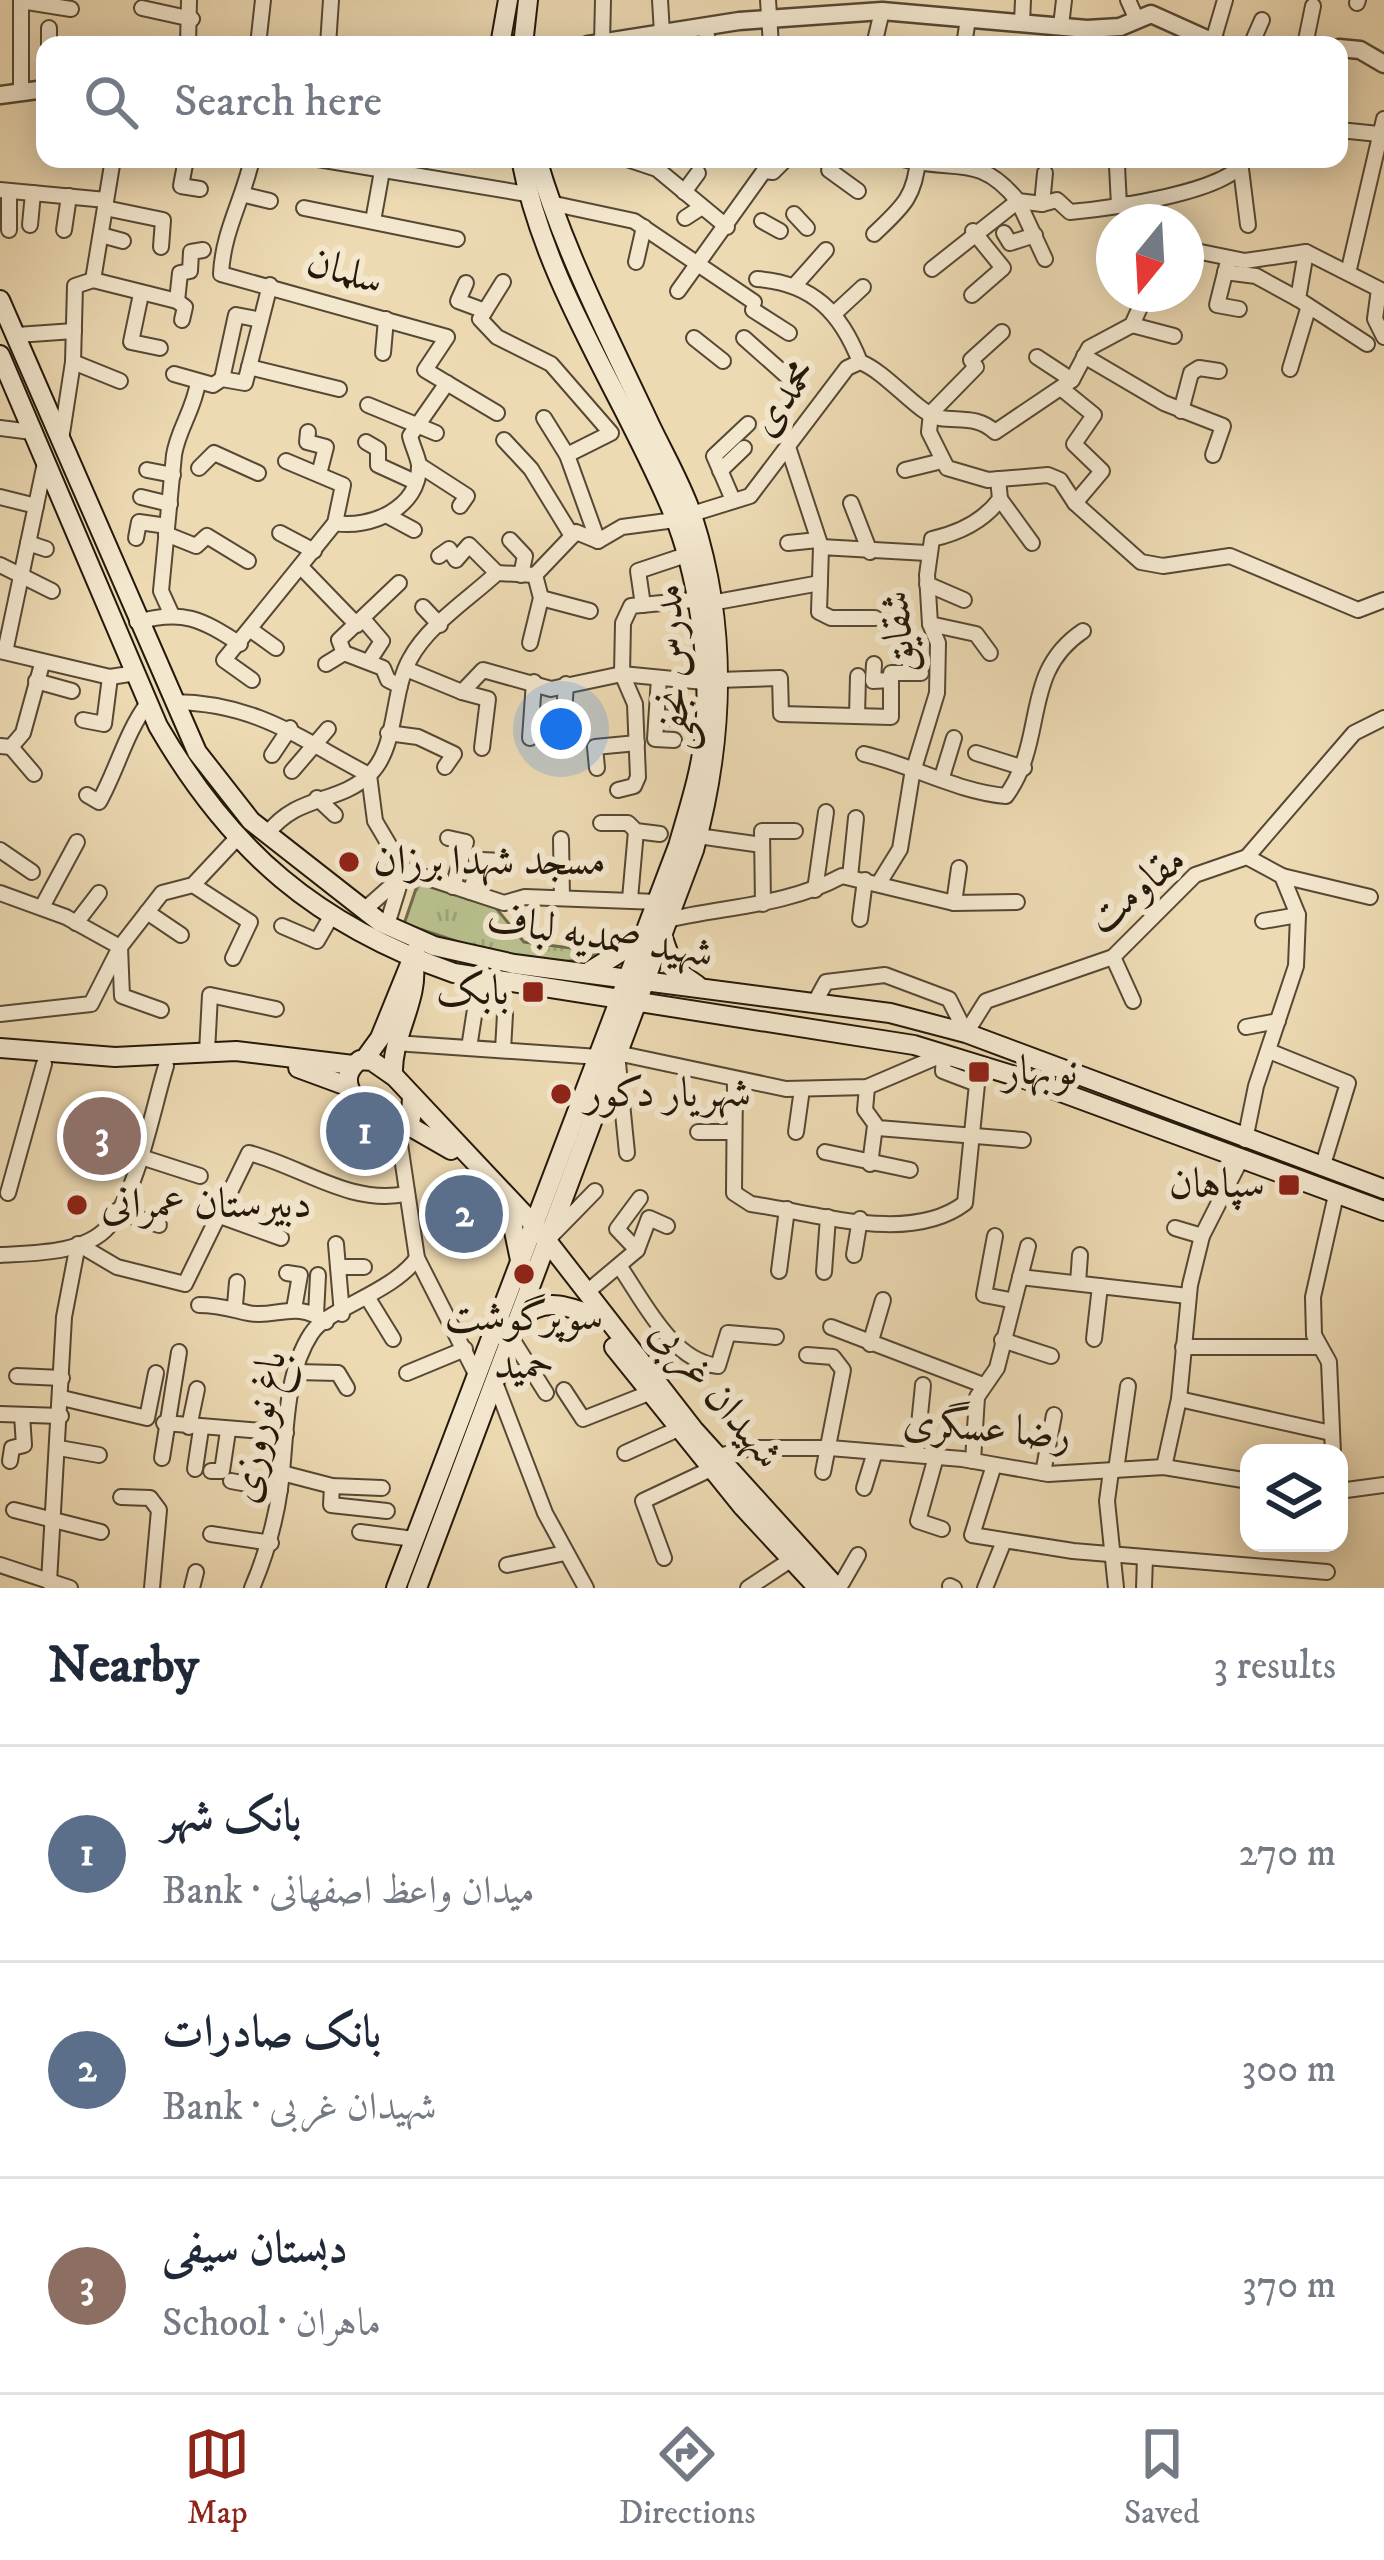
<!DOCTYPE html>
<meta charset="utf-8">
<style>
body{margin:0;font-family:"IM FELL DW Pica",Amiri,serif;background:#f6f6f7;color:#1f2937}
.controls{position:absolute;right:36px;bottom:36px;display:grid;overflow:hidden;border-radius:24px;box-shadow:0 6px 30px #0003}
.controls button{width:108px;height:108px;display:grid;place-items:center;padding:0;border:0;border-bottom:3px solid #e0e1e3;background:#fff;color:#1f2937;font:60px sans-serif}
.compass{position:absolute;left:1096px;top:204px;width:108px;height:108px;border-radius:50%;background:#fff;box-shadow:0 6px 30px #0003;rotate:198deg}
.you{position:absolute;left:561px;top:729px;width:42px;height:42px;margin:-30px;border:9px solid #fff;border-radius:50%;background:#1a73e8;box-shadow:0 0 0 18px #1a73e833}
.badge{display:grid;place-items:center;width:78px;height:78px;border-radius:50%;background:#8f2418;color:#fff;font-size:39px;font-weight:700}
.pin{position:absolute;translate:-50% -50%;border:6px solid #fff;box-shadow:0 3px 12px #0006}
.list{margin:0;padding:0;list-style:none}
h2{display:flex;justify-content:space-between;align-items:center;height:156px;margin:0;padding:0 48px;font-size:51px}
h2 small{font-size:39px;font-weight:400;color:#747a83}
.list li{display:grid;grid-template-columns:78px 1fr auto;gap:36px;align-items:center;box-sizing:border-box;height:216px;padding:0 48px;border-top:3px solid #e0e1e3}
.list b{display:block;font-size:45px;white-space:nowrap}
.list p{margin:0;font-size:39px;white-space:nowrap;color:#747a83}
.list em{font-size:39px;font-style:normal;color:#747a83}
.icon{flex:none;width:66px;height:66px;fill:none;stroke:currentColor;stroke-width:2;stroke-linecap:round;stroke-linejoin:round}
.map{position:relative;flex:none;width:1384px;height:1588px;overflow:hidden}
.search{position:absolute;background:#fff;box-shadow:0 6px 30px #0003;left:36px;right:36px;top:36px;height:132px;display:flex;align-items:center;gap:30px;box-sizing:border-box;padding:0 42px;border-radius:24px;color:#747a83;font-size:45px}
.sheet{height:804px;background:#fff}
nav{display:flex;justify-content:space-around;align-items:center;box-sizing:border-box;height:168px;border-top:3px solid #e0e1e3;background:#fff;font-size:33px;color:#747a83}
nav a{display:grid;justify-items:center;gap:6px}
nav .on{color:#8f2418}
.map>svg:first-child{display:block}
.grass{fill:url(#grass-tufts);stroke:#6e6c4b;stroke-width:3}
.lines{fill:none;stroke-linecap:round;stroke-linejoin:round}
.minor-casing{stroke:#564834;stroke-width:18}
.tertiary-casing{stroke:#564834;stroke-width:21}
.secondary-casing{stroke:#241809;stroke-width:22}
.minor{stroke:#f3e7ce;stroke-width:14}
.tertiary{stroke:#f3e7ce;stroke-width:16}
.secondary{stroke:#f3e7ce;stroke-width:18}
.poi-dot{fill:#8f2418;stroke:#f3e7ce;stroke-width:4.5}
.labels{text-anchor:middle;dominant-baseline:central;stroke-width:12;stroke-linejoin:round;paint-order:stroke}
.street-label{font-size:42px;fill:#241809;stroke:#f3e7ce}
.poi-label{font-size:42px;fill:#241809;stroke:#f3e7ce;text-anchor:start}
</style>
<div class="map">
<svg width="1384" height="1588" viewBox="0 0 1384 1588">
<defs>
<pattern id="grass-tufts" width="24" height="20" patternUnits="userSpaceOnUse" patternTransform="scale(3)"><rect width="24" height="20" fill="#b8c08d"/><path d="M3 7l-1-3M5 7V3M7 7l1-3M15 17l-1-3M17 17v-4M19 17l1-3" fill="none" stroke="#9ea478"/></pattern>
</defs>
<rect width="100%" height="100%" fill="#eddab3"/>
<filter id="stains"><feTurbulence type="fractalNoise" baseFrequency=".00167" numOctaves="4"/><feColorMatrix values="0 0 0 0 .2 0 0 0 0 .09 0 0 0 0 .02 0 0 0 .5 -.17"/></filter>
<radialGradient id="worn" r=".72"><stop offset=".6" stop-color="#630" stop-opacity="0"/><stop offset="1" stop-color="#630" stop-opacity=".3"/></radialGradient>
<!-- grass -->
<path class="grass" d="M418,883L496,908L524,942L602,952C545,980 462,941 404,924Z"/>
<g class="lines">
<defs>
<g id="minor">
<path d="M21,0V92"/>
<path d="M660,0L662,33"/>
<path d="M768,0L771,45"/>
<path d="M1128,0L1137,20"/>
<path d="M21,1L71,9"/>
<path d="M1357,3L1358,0"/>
<path d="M142,8L192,19"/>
<path d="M1022,23L1023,0"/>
<path d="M1061,26L1064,0"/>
<path d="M705,27L709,45"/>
<path d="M49,28V45"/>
<path d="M1213,41L1225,0"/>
<path d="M602,43L603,0"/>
<path d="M188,45L189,0"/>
<path d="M258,45L263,0"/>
<path d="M328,45L331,0"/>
<path d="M874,45L882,11"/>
<path d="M964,45L968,19"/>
<path d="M1251,45L1262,20"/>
<path d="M1305,45L1313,6"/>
<path d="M1339,130L1379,134"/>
<path d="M186,159L181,186L200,189"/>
<path d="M252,159C243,200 223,231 221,274L447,337L425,370L497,413"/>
<path d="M318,159L527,194"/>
<path d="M627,159L657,169L727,227"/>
<path d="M903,159C955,173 978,152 1018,201L1042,204L1057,200L1070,212C1104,209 1235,192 1244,159"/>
<path d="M1241,169L1248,225"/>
<path d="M829,170L858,191"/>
<path d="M0,190L106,200"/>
<path d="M9,191V230"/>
<path d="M684,192L698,173"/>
<path d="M245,195L270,201"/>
<path d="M550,203L634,221L754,302"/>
<path d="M1042,204L1045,173"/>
<path d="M1128,204L1133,222"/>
<path d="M1119,205L1117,166L1122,159"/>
<path d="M105,208L163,220L161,247"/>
<path d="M304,208L457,239"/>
<path d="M794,214L807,228"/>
<path d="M685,218L702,207"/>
<path d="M373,221L382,171"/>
<path d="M762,221L780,231"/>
<path d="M30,225L33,193"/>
<path d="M64,230L69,196"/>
<path d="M1004,233L1010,243L1035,235"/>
<path d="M874,234C901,208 915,198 918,159"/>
<path d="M101,235L123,241"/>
<path d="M1186,249L1245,261L1306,252L1379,289L1375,319L1384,337"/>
<path d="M1306,252L1298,299L1367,344"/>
<path d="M636,262L644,227"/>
<path d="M1227,265L1217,305L1239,309"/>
<path d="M932,269L1018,201L1045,259"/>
<path d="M1349,269L1384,119"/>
<path d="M1225,272L1256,276L1298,299"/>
<path d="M757,279C813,283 841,313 860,362"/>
<path d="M93,280L177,301L185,307L182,320"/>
<path d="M503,282L480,319L497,337L551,364L611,433L567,455"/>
<path d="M466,283L458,301L485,311"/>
<path d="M795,285L826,250"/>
<path d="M678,291L764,171L773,172L786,159"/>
<path d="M141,294L131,342L160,348"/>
<path d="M972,295L1003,268L973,231"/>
<path d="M177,301L180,273L190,271L191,252L203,250"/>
<path d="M753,310L789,333"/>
<path d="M836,312L863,287"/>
<path d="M1132,325L1174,336"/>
<path d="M1002,332L971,360L976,367L931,413L929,432L947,468L988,480L1048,475L1060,480L1075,503L1141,562L1163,566L1230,556L1358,610L1384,600"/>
<path d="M17,335L74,331"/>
<path d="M694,338L723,361"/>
<path d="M744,338L789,378"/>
<path d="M383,353L386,319"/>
<path d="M1084,356L1164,403L1223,426L1213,455"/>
<path d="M1037,357L1072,380"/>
<path d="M73,362L120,381"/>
<path d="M249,367L339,389"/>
<path d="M1290,369L1308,309"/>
<path d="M174,374L213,385L222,379L245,383L270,285"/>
<path d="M222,379L236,315L261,320"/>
<path d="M1062,389L1094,415L1074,444L1102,471L1075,503"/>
<path d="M368,405L436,433"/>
<path d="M1181,411L1191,373L1199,368L1219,371"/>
<path d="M544,418L567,455L598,541"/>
<path d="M0,428L32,432"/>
<path d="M308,432L307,442L326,447L319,474"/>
<path d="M61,440L73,362L75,286L93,280L113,159"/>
<path d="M504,440L531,469L572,536"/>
<path d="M366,442L378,449V465L413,481"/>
<path d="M788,447L821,547"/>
<path d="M419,465L467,496L460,506"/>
<path d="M199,468L214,453L258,473"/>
<path d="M147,470L173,475"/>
<path d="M905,470L942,461"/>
<path d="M720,471L744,448"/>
<path d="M0,497L36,506"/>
<path d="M141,497L170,504"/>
<path d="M1000,499L1032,543"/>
<path d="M733,500L714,456L748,424"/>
<path d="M851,503L870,552"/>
<path d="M692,514L750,496L847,368L860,362C887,372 919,415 940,418C961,421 978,416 995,432L1072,380L1089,348L1132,325L1146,294"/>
<path d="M388,516L414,530"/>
<path d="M335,523C369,529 420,509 419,465C418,457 412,445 410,436L447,383"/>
<path d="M280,533L314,551"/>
<path d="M166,534L196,546L207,536L248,561"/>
<path d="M136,538L139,522L167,526"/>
<path d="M510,540L525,556L521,575"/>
<path d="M28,543L46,549"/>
<path d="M788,543L818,540"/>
<path d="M439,556L449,549L456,560L469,545L497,573"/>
<path d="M0,565L52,591"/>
<path d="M301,567L357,625"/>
<path d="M927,584L964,600"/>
<path d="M541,598L590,611"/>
<path d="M711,603L820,583"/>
<path d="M643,605L638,571L686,555"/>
<path d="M423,607L440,625"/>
<path d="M171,613L161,591L174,455C178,429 194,410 198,382"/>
<path d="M875,618H831L819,612L821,547L927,553"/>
<path d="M364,620L382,641L369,661"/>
<path d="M137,622C183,609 201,619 240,644"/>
<path d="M930,624L976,634L990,653"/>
<path d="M251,630L276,648"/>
<path d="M530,643L541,598L535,575"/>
<path d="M0,651L110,677L136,673"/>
<path d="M5,652L45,463"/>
<path d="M344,653L339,640L399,583"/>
<path d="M326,664L344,653L383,668L388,680L400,686"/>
<path d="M874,664L873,681L891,680"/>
<path d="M406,669L462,692L483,670L551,689L622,674L704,682"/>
<path d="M659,678L655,739L674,740"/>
<path d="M252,680L224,660L335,523L343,485L286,461"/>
<path d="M718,680L780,678L781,714L891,717V673H921"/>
<path d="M36,681L72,691"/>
<path d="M462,692L488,699L482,748"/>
<path d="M174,702C257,703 300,739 369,775L375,821L404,870L504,903L525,897L658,902"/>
<path d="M564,713L566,684"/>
<path d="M857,716L858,676"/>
<path d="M657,717L675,718"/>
<path d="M83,720L104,724L110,677"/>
<path d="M388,733L418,737L454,754L445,767"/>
<path d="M530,738L534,682"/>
<path d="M0,746L11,747L23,733L42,664"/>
<path d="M11,747L34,774"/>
<path d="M976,753L1024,768"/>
<path d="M864,754C912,765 958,792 1006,796C1048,738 1020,673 1083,631"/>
<path d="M272,755L290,728"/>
<path d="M597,768L595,747L637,743"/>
<path d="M292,771L328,729"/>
<path d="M942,777L954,738"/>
<path d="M618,790L634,786L638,777L635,704L622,674L623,623L631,606L693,600"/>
<path d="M87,795L99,802C117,770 126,732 148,703"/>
<path d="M317,798L335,815"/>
<path d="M601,823H628L636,831L660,834"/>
<path d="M267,834C299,793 338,805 370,774C398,747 391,692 410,659C428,625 469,599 497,573L535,575L576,532L598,541L622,527L675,520"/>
<path d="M698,836L762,845"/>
<path d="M448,838L466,842L453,887"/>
<path d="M561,839L562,898"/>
<path d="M0,850L32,872"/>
<path d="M1282,876L1370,897"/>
<path d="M850,877L856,818"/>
<path d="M879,883L900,849L912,775L937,693L938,643L930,624L927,575L932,539C959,533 983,522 1000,499L998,479"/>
<path d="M193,885L250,922L233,958"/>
<path d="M815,890L826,812"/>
<path d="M470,892L481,860L504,861"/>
<path d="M0,893L66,917L120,947L122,996L161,1010"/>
<path d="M630,899L636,831"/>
<path d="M954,903L959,868"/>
<path d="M763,904L762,831H795"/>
<path d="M42,907L77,842"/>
<path d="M364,910L399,879"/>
<path d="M147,912L181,935"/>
<path d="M860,919L865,880"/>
<path d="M667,920C727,906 786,906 842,876L954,903L1017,902"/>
<path d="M1263,921L1298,915"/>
<path d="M76,923L99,893"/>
<path d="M387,925L404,870"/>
<path d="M282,926L317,941L332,915"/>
<path d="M1113,957L1133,1001"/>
<path d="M814,1004L826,982L885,975L949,999L966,1033"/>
<path d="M0,1014L91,1004L120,947L162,893L193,885L237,838"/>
<path d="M1246,1027L1278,1021"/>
<path d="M966,1033L986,1001L1113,957L1195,875L1247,857L1354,733L1384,718"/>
<path d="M395,1043L599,1057"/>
<path d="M469,1048L480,977"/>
<path d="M503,1050L505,1014"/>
<path d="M1269,1051L1348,1083L1322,1168"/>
<path d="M207,1052L210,995L276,1009"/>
<path d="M867,1087L865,1110L878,1128L1023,1140"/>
<path d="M397,1124L417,1258L477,1376"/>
<path d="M698,1132H733"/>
<path d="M796,1132L802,1089"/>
<path d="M1245,1140L1256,1086L1296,966L1298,915L1282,876L1247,857"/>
<path d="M825,1152L910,1170"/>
<path d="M627,1153L617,1053L786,1089L867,1087L944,1054L943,1071L977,1084L965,1203C910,1245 816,1213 751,1204L734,1193L735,1080"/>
<path d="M138,1156L200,1176"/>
<path d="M870,1164L875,1126"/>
<path d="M8,1193L44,1064"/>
<path d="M116,1211L159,1225"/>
<path d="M217,1215L281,1238"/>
<path d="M1175,1228L1202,1236"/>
<path d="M553,1234L595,1191"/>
<path d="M995,1236L984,1295L1010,1300"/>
<path d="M336,1244L342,1314"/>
<path d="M637,1250L617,1229L640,1198"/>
<path d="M0,1255C33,1253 84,1254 108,1227C137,1195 153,1108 166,1066"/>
<path d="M854,1255L860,1219"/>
<path d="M338,1267H364"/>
<path d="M620,1267C644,1302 672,1361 718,1366L728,1333L776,1337"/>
<path d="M779,1271L787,1209"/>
<path d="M824,1272L828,1217"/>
<path d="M287,1273L300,1275L294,1309"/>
<path d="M1020,1277L1188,1296"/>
<path d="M1078,1283L1080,1255"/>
<path d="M587,1292L637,1250L649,1218L667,1226"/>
<path d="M369,1300L393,1339"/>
<path d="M199,1305C218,1305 230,1309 248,1313C275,1319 296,1299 326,1322"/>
<path d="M235,1305L237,1282"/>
<path d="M316,1315L318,1275"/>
<path d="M831,1327L983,1385"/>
<path d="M512,1339L546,1393"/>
<path d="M1094,1339L1100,1286"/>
<path d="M1002,1340L1051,1356"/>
<path d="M870,1344L883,1300"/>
<path d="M1183,1347H1320"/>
<path d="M807,1355L833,1357L843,1370L823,1472"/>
<path d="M296,1372L338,1373L347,1388"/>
<path d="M407,1373L465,1349"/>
<path d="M17,1376L62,1378"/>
<path d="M496,1385L545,1513L586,1588"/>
<path d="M564,1390L583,1419L649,1393"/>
<path d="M62,1398L147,1418L156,1373"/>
<path d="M1179,1399L1331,1433"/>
<path d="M0,1414L61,1416"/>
<path d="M164,1423L286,1433"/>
<path d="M189,1427L197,1389"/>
<path d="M59,1448L99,1455"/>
<path d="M625,1453L678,1429"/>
<path d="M1333,1453L1329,1362L1314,1335L1313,1297L1336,1195"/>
<path d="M916,1455L923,1385"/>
<path d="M718,1456L751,1448H830L962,1459L1048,1474L1164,1467L1249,1481"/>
<path d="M936,1457L918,1521L942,1529"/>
<path d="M162,1458L179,1352"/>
<path d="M10,1461L12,1448L24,1445L22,1415"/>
<path d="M973,1461L977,1397L997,1368L1028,1246"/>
<path d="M994,1465L972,1535L1073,1551L1327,1572"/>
<path d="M1164,1467L1179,1399L1190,1285L1202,1236L1240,1161"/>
<path d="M195,1469L201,1429"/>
<path d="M1116,1470L1128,1386"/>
<path d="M211,1471H222L228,1431"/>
<path d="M1111,1471L1107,1501L1116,1588"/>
<path d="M282,1473L332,1486L382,1488"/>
<path d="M1043,1473L1054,1415"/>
<path d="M231,1481L280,1490"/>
<path d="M332,1486L331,1505L387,1511"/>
<path d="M864,1488L875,1452"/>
<path d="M1339,1491L1384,1485"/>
<path d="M121,1497L150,1498L159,1510L152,1588"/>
<path d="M14,1510L101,1532"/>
<path d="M360,1532L414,1539"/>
<path d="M211,1534L271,1543"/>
<path d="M664,1558L643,1501L711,1469"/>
<path d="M0,1565L70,1588"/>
<path d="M507,1565L565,1553"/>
<path d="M49,1582L64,1317L78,1244L117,1267L185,1284L249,1153C303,1167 349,1205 406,1194"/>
<path d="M950,1586L954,1588"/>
<path d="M192,1588L196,1572"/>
<path d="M252,1588C266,1555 275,1525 280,1489C287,1440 283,1377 311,1334C327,1308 391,1294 417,1258"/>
<path d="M748,1588L792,1559"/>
<path d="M839,1588L858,1555"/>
<path d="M985,1588L1004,1541"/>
<path d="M1144,1588L1145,1557"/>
</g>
<g id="tertiary">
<path d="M587,45L739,21L882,11L1087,29L1120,27L1151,14L1220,45"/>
<path d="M1339,48L1360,50L1384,64"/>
<path d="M0,95L45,89"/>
</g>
<g id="secondary">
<path d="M500,45L508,0"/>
<path d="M523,45L528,0"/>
<path d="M0,300L197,752L251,821L380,922L434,946L514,964L890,1013L966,1033L1384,1189"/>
<path d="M0,355L158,726C231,852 317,925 454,973L914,1045L1028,1080L1384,1211"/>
<path d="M663,938L674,969L697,985"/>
<path d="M590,971L642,939"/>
<path d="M0,1048L115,1057L236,1051L353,1065"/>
<path d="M364,1060L380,1038L415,952"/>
<path d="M298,1068L347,1086"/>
<path d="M393,1075C391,1035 421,998 413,960"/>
<path d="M412,1096L411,1118L391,1124C367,1115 328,1083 360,1060L372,1061L395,1077L537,1228L694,1430L837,1588"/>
<path d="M404,1123L451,1150"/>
<path d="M510,1212L520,1260"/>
<path d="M519,1320C541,1298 562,1304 589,1314"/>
<path d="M614,1347L743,1507L818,1588"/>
<path d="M396,1588L678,846C689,808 702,769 705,730C711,664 698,574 673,513C624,395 545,286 521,159"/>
<path d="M417,1588L694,850C724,741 728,627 693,518C683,487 665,456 651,427C610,339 564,252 537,159"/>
</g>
</defs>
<!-- minor casing -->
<use href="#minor" class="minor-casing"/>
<!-- tertiary casing -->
<use href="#tertiary" class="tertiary-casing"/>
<!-- secondary casing -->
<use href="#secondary" class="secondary-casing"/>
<!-- minor -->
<use href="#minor" class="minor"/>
<!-- tertiary -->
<use href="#tertiary" class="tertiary"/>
<!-- secondary -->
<use href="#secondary" class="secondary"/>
</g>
<!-- markers -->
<g class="poi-dot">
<circle cx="349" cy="862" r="12"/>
<rect x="521" y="980" width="24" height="24" rx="6"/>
<rect x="967" y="1060" width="24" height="24" rx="6"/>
<circle cx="561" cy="1094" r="12"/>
<rect x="1277" y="1173" width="24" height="24" rx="6"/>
<circle cx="77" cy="1205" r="12"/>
<circle cx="524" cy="1274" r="12"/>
</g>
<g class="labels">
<!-- street labels -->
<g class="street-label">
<text transform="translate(345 272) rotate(17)">سلمان</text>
<text transform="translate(784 398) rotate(-53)">محمدی</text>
<text transform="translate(899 632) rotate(-95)">شقایق</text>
<text transform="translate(673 668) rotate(-93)">مدرس نجفی</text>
<text transform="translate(1137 890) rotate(-39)">مقاومت</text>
<text transform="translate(600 937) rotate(9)">شهید صمدیه لباف</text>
<text transform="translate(716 1394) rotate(50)">شهیدان غربی</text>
<text transform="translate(259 1427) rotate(-79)">باغ نوروزی</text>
<text transform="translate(987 1429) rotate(5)">رضا عسگری</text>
</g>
<!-- poi labels -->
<g class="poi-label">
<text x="373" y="862">مسجد شهدا برزان</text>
<text x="509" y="992" text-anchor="end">بابک</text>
<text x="1003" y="1072">نوبهار</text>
<text x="585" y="1094">شهریار دکور</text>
<text x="1265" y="1185" text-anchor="end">سپاهان</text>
<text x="101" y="1205">دبیرستان عمرانی</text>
<text x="524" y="1318" text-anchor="middle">سوپرگوشت<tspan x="524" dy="48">حمید</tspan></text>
</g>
</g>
<rect width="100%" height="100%" filter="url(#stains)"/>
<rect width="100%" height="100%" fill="url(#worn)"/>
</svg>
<div class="controls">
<button><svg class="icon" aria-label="layers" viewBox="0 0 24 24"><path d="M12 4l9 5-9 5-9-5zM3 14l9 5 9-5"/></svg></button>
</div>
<svg class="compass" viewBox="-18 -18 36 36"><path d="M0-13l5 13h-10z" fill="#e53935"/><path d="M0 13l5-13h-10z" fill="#747a83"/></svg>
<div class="you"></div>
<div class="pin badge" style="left:365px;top:1131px;background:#5c6f8a">1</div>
<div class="pin badge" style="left:464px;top:1214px;background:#5c6f8a">2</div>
<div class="pin badge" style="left:102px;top:1136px;background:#8d6e63">3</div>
<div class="search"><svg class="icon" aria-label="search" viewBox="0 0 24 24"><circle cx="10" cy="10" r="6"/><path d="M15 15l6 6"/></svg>Search here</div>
</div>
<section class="sheet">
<h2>Nearby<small>3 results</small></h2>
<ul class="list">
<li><span class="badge" style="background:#5c6f8a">1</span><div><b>بانک شهر</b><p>Bank · میدان واعظ اصفهانی</p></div><em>270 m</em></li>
<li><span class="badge" style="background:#5c6f8a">2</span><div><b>بانک صادرات</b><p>Bank · شهیدان غربی</p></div><em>300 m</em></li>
<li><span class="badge" style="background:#8d6e63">3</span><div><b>دبستان سیفی</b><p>School · ماهران</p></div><em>370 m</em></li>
</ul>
</section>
<nav>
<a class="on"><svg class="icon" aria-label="map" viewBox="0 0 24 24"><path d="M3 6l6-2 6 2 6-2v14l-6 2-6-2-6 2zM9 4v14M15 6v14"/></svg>Map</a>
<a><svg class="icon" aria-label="directions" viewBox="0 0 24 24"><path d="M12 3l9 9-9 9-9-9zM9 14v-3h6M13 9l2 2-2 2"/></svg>Directions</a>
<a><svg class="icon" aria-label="saved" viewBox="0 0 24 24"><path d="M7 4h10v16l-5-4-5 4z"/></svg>Saved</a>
</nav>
